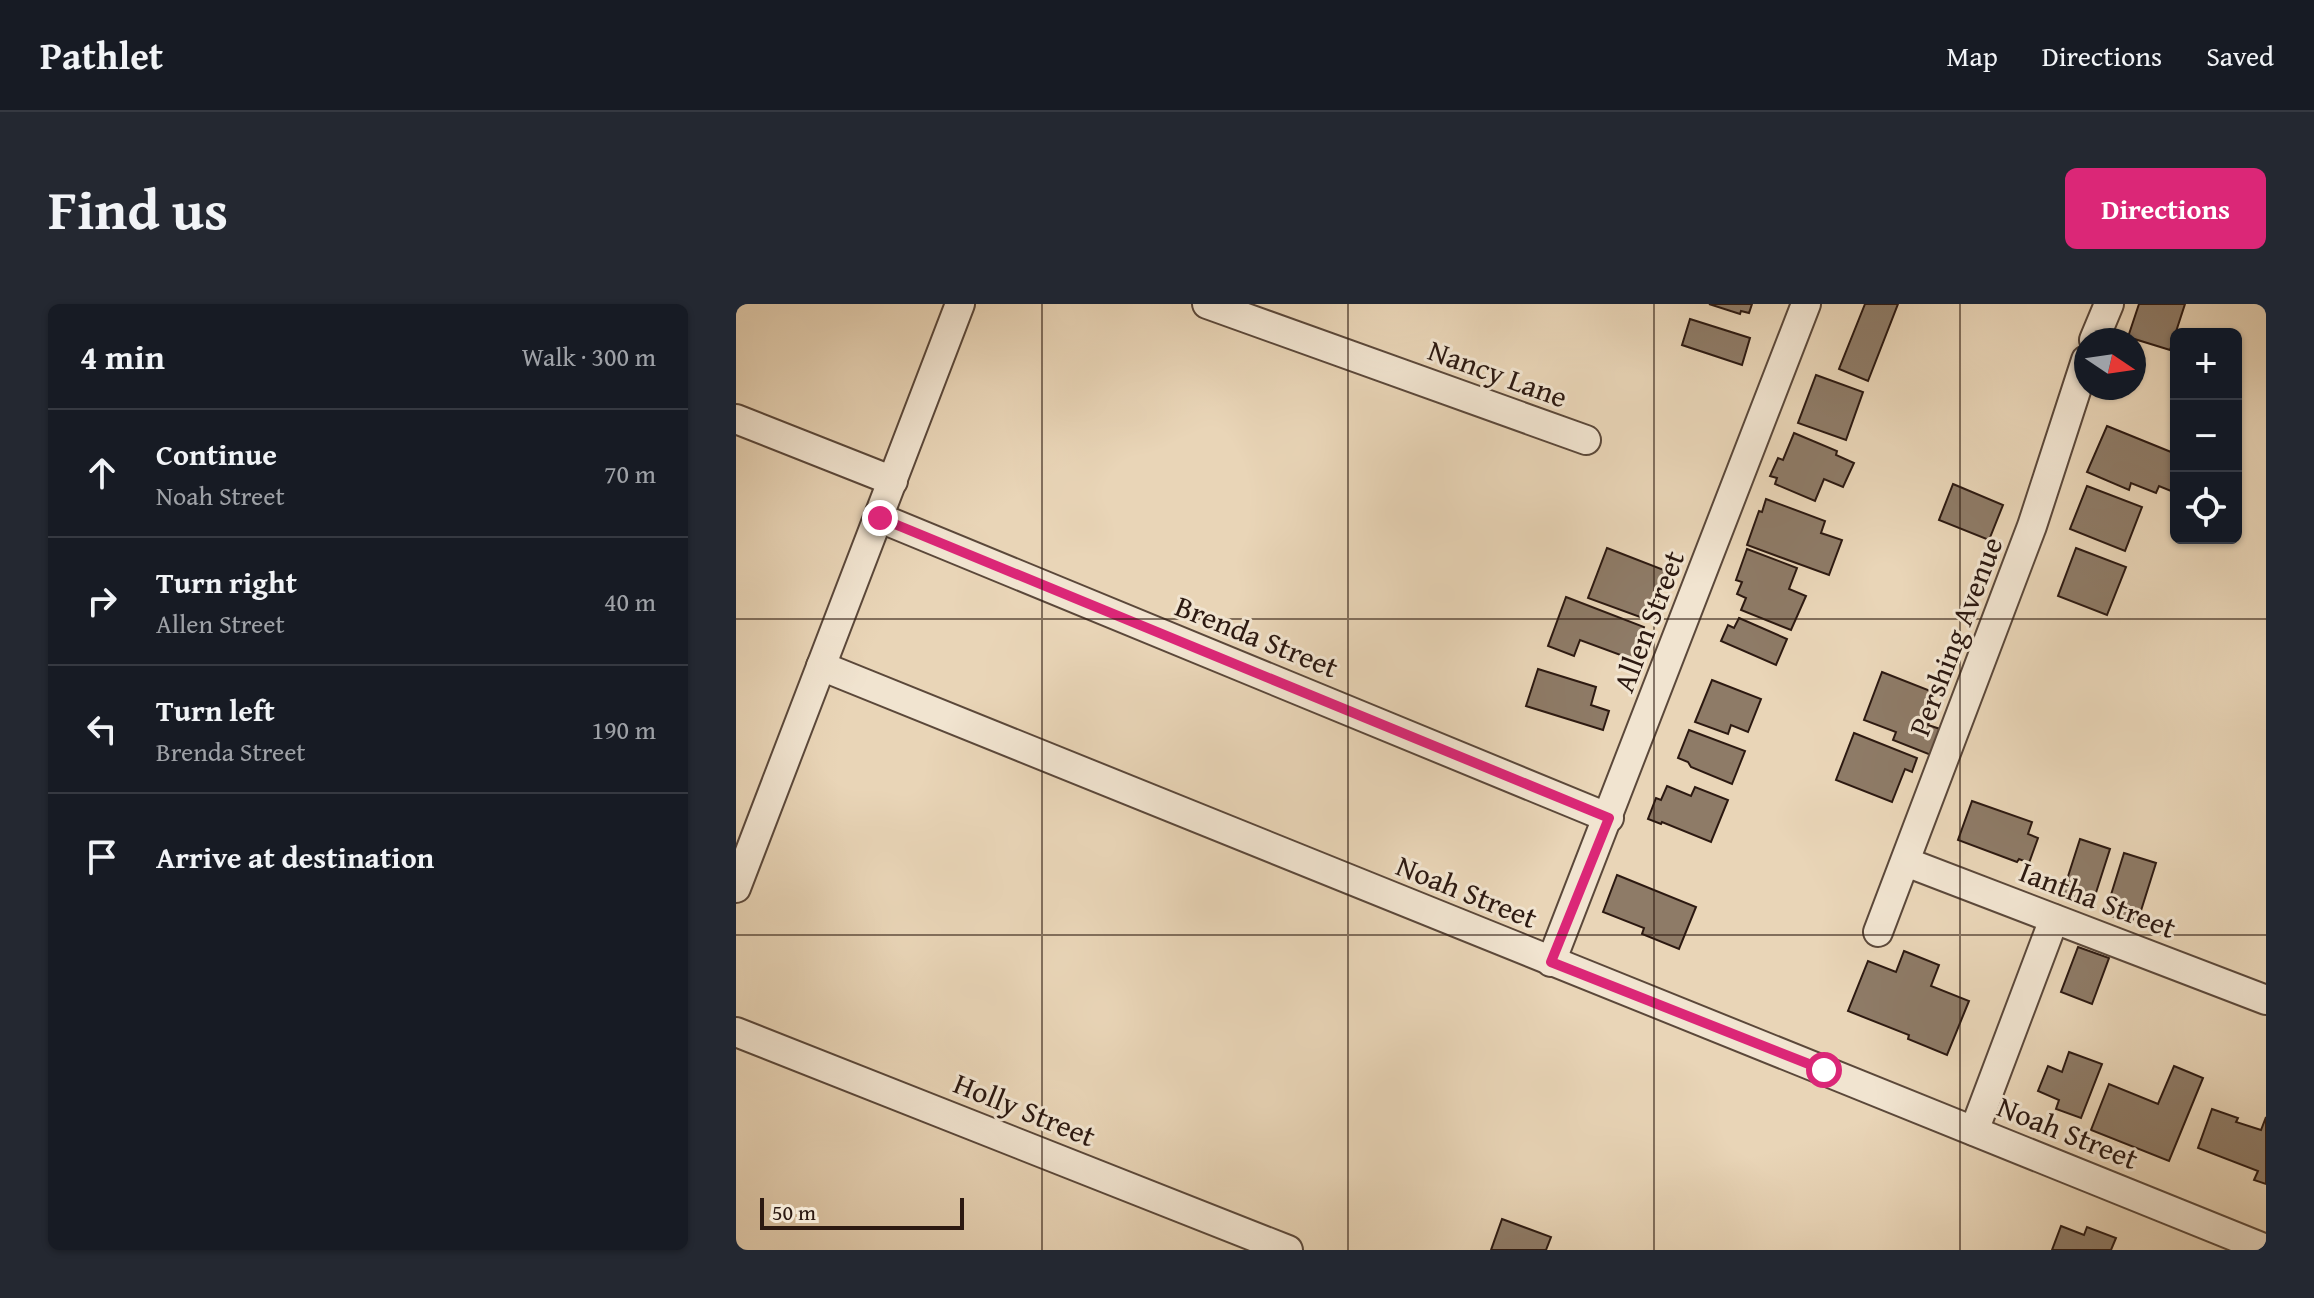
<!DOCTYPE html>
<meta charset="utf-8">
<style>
body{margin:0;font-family:"Gentium Book Plus",serif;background:#242831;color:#f1f3f6}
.controls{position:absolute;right:24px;top:24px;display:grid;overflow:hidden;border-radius:12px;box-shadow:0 2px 6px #0004}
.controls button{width:72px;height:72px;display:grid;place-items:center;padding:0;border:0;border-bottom:2px solid #363941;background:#171b24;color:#f1f3f6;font:40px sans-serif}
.compass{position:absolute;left:1338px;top:24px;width:72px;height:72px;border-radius:50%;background:#171b24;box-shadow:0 2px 6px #0004;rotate:103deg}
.scale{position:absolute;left:24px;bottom:20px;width:204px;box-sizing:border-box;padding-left:8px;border:4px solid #2c1911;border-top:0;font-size:22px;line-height:28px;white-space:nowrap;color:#2c1911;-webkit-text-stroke:6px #f1e4d0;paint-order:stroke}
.stop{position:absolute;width:24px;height:24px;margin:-18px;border:6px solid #db2777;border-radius:50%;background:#fff}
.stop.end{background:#db2777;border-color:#fff;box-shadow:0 2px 8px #0008}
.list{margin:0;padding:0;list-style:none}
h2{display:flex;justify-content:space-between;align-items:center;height:104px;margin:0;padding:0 32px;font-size:34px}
h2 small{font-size:26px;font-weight:400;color:#9ea1a6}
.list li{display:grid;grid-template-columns:52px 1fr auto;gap:24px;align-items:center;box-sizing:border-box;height:128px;padding:0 32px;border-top:2px solid #363941}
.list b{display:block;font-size:30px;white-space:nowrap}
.list p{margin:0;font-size:26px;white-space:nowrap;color:#9ea1a6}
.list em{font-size:26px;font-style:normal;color:#9ea1a6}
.icon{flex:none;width:44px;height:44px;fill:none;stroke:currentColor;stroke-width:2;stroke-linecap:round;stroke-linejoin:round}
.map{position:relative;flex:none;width:1530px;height:946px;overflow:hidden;border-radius:12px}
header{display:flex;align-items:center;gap:48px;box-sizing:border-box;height:112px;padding:0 40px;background:#171b24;border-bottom:2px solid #363941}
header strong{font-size:38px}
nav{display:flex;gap:44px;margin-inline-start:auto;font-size:28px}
.intro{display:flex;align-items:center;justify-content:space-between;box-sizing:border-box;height:192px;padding:0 48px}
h1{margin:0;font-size:56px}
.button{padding:20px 36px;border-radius:12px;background:#db2777;color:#fff;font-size:28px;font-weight:700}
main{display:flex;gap:48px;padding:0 48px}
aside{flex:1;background:#171b24;border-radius:12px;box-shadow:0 2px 6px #0004}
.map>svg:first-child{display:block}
.building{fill:#8e7b67;stroke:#2c1911;stroke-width:2}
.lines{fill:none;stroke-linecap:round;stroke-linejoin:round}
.minor-casing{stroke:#5b483a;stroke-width:32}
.minor{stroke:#f1e4d0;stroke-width:28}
.route{stroke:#db2777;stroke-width:10}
.grid{fill:none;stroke:#2c1911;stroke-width:2;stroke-opacity:0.55}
.labels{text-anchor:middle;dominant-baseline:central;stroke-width:6;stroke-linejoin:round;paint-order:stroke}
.street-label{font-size:30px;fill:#2c1911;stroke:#f1e4d0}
</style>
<header>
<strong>Pathlet</strong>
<nav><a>Map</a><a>Directions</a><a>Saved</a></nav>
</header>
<div class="intro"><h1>Find us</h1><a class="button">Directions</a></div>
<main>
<aside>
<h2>4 min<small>Walk · 300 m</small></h2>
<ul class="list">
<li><svg class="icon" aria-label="ahead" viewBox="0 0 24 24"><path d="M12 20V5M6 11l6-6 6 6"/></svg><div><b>Continue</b><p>Noah Street</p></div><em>70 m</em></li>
<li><svg class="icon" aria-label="right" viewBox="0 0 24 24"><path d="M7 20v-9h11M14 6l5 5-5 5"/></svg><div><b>Turn right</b><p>Allen Street</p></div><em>40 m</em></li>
<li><svg class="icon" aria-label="left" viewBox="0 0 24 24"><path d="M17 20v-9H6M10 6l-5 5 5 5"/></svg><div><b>Turn left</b><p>Brenda Street</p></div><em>190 m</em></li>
<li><svg class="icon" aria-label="arrive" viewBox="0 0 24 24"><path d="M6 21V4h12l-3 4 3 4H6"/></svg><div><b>Arrive at destination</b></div></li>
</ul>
</aside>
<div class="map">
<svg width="1530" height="946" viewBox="0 0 1530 946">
<rect width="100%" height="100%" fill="#e9d5b7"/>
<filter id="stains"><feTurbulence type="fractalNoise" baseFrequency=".0025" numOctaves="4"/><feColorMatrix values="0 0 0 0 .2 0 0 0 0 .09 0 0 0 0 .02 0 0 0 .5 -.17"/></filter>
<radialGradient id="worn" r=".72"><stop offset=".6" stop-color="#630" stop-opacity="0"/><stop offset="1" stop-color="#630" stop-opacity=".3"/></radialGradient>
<!-- building -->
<g class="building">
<path d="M973,0H1016L1013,9L1005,7L1004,10Z"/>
<path d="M1129,0H1162L1132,77L1103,65Z"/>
<path d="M1403,0H1449L1434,46L1392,33Z"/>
<path d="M954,15L1014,34L1006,61L946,41Z"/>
<path d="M1080,71L1127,88L1110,136L1062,119Z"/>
<path d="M1371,122L1440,150V189L1423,182L1420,189L1395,179L1393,186L1351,168Z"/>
<path d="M1058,129L1101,147L1100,151L1118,159L1107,183L1088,175L1079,197L1039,180L1041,174L1034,172L1042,154L1047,156Z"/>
<path d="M1217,180L1267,201L1253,236L1203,216Z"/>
<path d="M1351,182L1406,203L1389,247L1334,225Z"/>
<path d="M1030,195L1089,217L1085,229L1106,236L1093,271L1011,241L1023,207L1026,208Z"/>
<path d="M871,244L933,268L915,317L852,294Z"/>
<path d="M1340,244L1390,263L1371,311L1322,292Z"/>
<path d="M1011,245L1061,264L1053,285L1070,292L1055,326L1005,306L1010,294L1001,290L1006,278L1000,276Z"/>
<path d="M830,293L908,323L898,356L844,336L838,352L812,342Z"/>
<path d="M1003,314L1051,335L1040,361L985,337L992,321L998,324Z"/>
<path d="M802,365L860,383L855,401L873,407L867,426L790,402Z"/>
<path d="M1146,368L1197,388L1192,401L1199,404L1192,421L1204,425L1195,451L1157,436L1160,428L1128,416Z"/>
<path d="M976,376L1025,395L1012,428L995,421L992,430L959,418Z"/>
<path d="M953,426L1009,447L996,480L955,463L952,458L942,454Z"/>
<path d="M1118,429L1181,454L1176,468L1169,465L1156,498L1100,476Z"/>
<path d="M931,482L955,492L959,483L992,496L975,538L926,518L925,520L912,515L920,494L925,496Z"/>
<path d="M1236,497L1296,518L1292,530L1302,534L1293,559L1283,555L1281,558L1222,536Z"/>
<path d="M1344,535L1374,545L1357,598L1327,588Z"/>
<path d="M1388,549L1420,559L1403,613L1398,611L1396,618L1369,610Z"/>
<path d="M881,571L960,603L943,645L906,630L908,624L867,608Z"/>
<path d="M1342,643L1373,654L1356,700L1325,688Z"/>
<path d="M1168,647L1203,661L1195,682L1233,697L1211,751L1172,735L1173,731L1112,707L1132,657L1160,668Z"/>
<path d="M1333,748L1366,760L1345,814L1320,805L1323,796L1302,787L1312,762L1326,768Z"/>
<path d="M1438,762L1467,774L1433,857L1355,826L1373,780L1422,800Z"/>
<path d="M1476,805L1502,814L1500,818L1525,826L1530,813V880L1518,876L1522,867L1462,844Z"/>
<path d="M766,915L815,933L810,946H755Z"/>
<path d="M1325,922L1348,931L1351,923L1380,934L1375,946H1316Z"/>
</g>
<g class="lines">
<defs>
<g id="minor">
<path d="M471,0L850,136"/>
<path d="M1358,36L1373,0"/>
<path d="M0,115L157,177"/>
<path d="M144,214L873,514"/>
<path d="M85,362L1530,945"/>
<path d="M1170,558L1530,696"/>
<path d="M0,584L224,0"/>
<path d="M1142,628L1296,222L1350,56"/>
<path d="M815,658L1070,0"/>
<path d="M0,728L552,946"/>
<path d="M1238,827L1318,615"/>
</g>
</defs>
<!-- minor casing -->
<use href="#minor" class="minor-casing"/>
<!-- minor -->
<use href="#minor" class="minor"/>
</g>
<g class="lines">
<!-- route -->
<path class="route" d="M144,214L873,514L815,658L1088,766"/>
</g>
<!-- grid -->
<path class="grid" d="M306,0V946M612,0V946M918,0V946M1224,0V946M0,315H1530M0,631H1530"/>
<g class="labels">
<!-- street labels -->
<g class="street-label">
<text transform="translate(762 69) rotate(20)">Nancy Lane</text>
<text transform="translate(912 317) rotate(-69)">Allen Street</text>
<text transform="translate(521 332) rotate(22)">Brenda Street</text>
<text transform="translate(1219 332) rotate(-69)">Pershing Avenue</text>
<text transform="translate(731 587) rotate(22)">Noah Street</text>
<text transform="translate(1362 595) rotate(21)">Iantha Street</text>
<text transform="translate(289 805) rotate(22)">Holly Street</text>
<text transform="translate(1332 828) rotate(22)">Noah Street</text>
</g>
</g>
<rect width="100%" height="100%" filter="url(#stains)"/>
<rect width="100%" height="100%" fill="url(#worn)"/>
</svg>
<div class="controls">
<button>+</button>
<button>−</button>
<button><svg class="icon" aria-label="locate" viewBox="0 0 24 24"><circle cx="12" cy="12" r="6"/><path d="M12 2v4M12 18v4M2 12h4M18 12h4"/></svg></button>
</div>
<svg class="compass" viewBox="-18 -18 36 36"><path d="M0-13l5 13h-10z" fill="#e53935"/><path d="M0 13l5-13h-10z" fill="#9ea1a6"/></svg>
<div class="scale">50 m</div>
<div class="stop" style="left:1088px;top:766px"></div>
<div class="stop end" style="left:144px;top:214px"></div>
</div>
</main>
